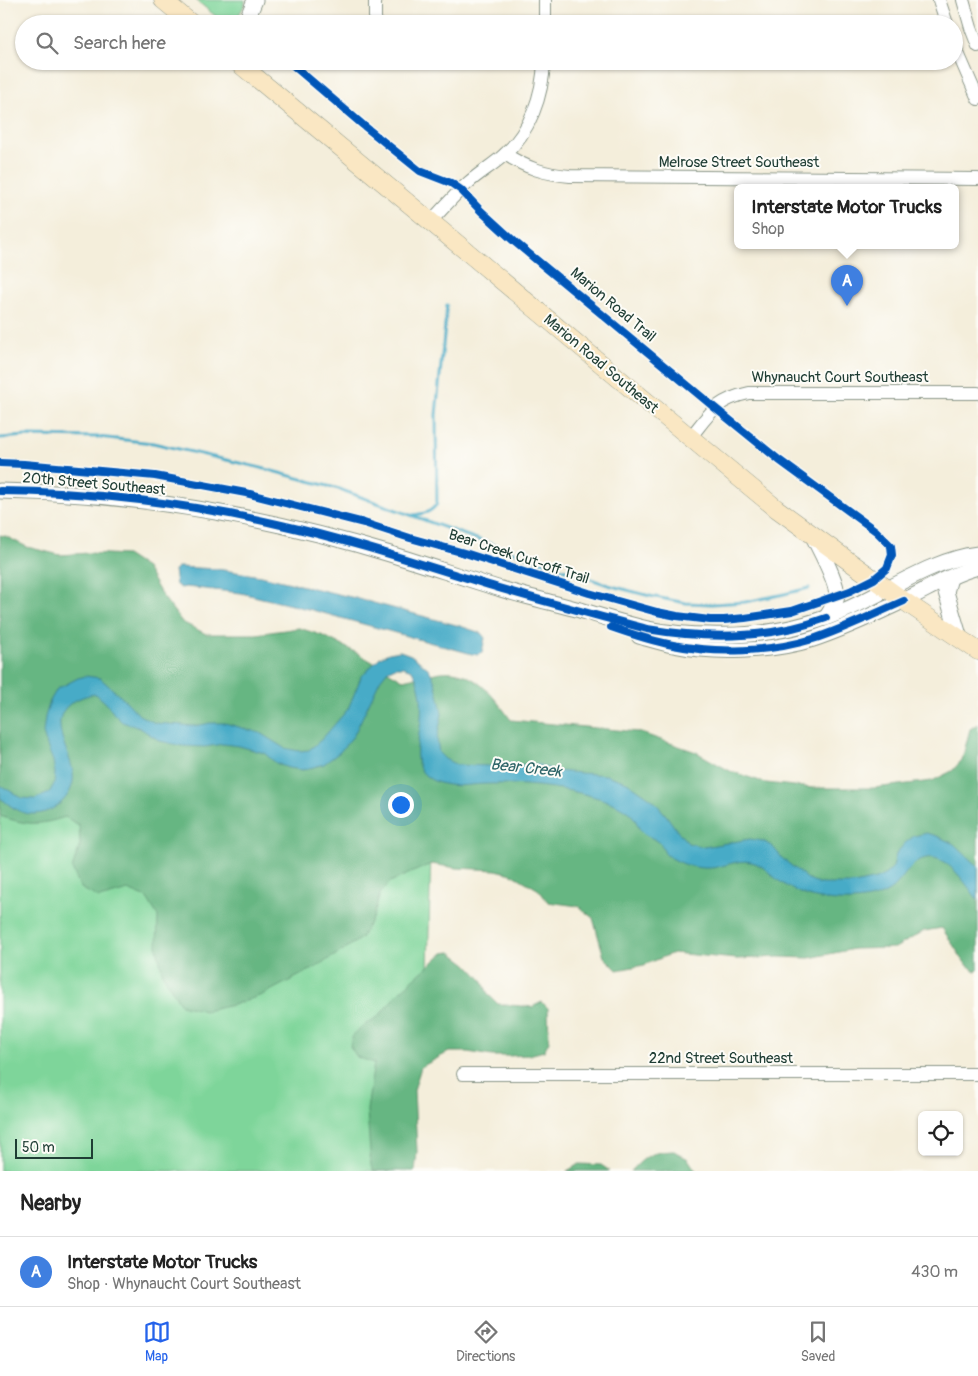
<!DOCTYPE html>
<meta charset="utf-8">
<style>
body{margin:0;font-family:Pangolin,sans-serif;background:#f2f2f2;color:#222}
.controls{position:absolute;right:15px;bottom:15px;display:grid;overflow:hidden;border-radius:8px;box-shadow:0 1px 4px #0004}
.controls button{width:45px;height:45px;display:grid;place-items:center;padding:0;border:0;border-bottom:1px solid #e0e0e0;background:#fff;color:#222;font:25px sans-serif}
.scale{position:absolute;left:15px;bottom:12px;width:78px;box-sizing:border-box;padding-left:5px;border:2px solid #1f3d34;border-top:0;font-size:14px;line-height:18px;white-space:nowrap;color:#1f3d34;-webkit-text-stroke:4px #fdfcf7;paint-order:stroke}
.you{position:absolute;left:400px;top:804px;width:18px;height:18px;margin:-12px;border:4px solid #fff;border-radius:50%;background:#1a73e8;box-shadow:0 0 0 8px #1a73e833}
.badge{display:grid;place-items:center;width:32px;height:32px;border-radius:50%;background:#2563eb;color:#fff;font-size:16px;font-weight:700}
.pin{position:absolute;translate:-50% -41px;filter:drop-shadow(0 1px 2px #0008)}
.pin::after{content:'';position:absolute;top:26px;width:18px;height:15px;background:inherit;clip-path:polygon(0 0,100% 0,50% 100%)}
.popup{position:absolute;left:734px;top:184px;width:225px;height:65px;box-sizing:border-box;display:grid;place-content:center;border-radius:8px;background:#fff;filter:drop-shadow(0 1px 4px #0005);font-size:16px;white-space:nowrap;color:#767676}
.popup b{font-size:19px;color:#222}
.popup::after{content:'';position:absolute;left:50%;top:100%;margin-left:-10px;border:10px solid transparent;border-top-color:#fff}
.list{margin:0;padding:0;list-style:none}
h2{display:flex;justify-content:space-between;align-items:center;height:65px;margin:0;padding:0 20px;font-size:21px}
h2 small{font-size:16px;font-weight:400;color:#767676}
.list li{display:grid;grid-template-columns:32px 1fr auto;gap:15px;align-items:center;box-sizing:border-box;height:70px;padding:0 20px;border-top:1px solid #e0e0e0}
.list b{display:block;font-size:19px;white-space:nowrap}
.list p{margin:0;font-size:16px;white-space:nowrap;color:#767676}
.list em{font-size:16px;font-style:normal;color:#767676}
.icon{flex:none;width:28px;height:28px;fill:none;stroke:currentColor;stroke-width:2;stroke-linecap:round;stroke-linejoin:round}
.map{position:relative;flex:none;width:978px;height:1171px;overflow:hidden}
.search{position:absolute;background:#fff;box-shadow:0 1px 4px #0004;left:15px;right:15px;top:15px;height:55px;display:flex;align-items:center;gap:12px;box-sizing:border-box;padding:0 18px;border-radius:28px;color:#767676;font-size:19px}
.sheet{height:135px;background:#fff}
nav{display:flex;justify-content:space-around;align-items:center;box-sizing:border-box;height:70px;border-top:1px solid #e0e0e0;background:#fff;font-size:14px;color:#767676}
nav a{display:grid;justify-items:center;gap:2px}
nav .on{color:#2563eb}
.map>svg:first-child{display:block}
.green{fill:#7ed59a;stroke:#4e8967}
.forest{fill:#66b682;stroke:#427a5b}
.water{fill:#47abc7;stroke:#33747e}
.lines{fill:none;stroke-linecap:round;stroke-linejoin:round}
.stream{stroke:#47abc7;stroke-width:3}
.minor-casing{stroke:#8a9688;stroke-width:14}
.tertiary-casing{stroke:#8a9688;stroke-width:17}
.secondary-casing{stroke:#8a9688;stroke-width:19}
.minor{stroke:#fff;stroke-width:12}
.tertiary{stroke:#fff;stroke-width:15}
.secondary{stroke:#fae7c3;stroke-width:18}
.cycleway-casing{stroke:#fdfcf7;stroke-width:11}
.cycleway{stroke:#0057b8;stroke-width:8}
.labels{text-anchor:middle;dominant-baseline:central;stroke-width:4;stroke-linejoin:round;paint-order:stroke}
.street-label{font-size:15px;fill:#1f3d34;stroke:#fdfcf7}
.water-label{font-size:16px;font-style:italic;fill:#2d6467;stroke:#fdfcf7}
</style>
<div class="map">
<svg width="978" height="1171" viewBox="0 0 978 1171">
<rect width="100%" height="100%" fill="#fdfcf7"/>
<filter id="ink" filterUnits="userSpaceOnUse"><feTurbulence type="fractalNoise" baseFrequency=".02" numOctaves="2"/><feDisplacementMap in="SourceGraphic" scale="10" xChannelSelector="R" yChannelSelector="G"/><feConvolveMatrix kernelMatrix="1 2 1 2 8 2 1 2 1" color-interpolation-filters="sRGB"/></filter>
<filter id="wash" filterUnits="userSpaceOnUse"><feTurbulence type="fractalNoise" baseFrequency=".0096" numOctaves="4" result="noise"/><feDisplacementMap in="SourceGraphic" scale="20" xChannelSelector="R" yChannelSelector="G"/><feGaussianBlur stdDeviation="1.12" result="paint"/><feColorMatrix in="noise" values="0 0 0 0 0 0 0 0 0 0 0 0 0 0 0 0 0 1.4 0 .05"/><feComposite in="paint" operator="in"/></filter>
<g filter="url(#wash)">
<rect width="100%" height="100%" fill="#f4eedb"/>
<!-- green -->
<g class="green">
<path d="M196,0H245V4L234,24H225Z"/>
<path d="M0,731L431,851L427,1010L392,1171H0Z"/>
</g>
<!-- forest -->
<g class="forest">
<path d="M0,535L5,536L27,547L60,555L89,553L126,555L146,568L161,594L182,622L206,634H256L299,628L324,636L359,654L403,680C416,677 429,674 441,672C474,668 494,697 511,720L638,732L696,752L730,771L766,783L813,788H874L932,781L952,771L962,760L970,729L978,724V970L975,971L965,963L942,928L924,931L895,948L854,949L809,958L778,957L737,959L673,953L644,965L617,970L604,957L593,918L578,906L548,902L539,890L512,874L496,870L457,868L431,864L390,882L380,894L373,917L361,938L339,953L314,968L262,995L233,1005L205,1011L181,1005L163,975L157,948L158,916L147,898L128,890L99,898L81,888L72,869L80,845L79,825L65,817C38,826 27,825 0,816Z"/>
<path d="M451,952L467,964L482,980L488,994L498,1004L532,1007L542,1002L548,1008L549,1041L544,1051L529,1055L508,1056H492L468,1052H449L421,1067L414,1090L417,1152L415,1171H374L371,1166L367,1110L374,1063L357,1057L350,1046L353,1035L363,1026L379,1016L398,993L443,953Z"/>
<path d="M674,1151L688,1159L696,1171H631C647,1155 651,1152 674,1151Z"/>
<path d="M579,1164L601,1165L610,1171H567Z"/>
</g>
<!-- water -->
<g class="water">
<path d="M178,567L217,569L261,576L355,598L460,626L481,633L485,638L482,652L478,655L472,654L312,610L241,593L186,587L181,588L176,585L174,570Z"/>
<path d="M400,651L411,655L429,669L435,682L440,702L442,714L437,739L439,753L445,759L457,765L493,766L505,762L522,765L537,764L557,771L606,775L627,782L653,800L666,815L678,832L688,843L704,847L750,839L763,841L773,847L783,859L808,879L821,884H854L876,879L886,874L893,867L896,854L905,843L914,836L927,833L937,836L954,844L978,867V900C963,881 939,840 912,866C905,873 897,886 889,891C875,900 855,902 838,901C816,900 796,894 779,881C770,874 762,864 751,862C737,859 724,867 711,868C695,869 681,864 668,856C663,853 664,848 660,843C655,838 646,837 641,831C638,828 637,822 634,818C628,808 606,800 595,797C562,787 521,783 487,784C474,784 461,787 449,785C441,784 431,781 425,775C409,760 421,735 421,717C422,699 421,686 412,670L403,667H395L387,671L380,680L354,735L340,752L324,764L303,770L288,768L276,763L264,753L239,746L223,744L205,747L182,746L160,741L140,728L122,722L114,714L106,703L96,694C86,695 79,698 71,703C43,723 77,757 73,782C69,805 40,821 19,811C12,808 6,802 0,798V785L22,798L35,799L49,793L54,784L55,773L53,761L47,746L43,733L45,717L50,701L57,689L78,678L86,676L100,678L128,703L139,715L155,723L195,726L210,723H225L260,733L284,748L299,751L309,750L322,739L348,709L361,677L380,657L389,653Z"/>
</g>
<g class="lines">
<!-- stream -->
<g class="stream">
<path d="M0,438L26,436L98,437L153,443L261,468L339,489L468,536L608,585L650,596L686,603L712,604L745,602L780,595L809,588"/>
<path d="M413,515C424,513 429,514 437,504L436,415L447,305"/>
</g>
</g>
</g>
<g filter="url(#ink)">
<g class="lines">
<defs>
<g id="minor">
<path d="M375,0V24"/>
<path d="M939,0L947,24"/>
<path d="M963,0L971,28L978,46"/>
<path d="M545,24V0"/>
<path d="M954,44L978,99"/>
<path d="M505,154C527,168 544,174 570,176L978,179"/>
<path d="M430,222C443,209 454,195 468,183C479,173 493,165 504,155C530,132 543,95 544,61"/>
<path d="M690,438C710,413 716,400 749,393H978"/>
<path d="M463,1074H978"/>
</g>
<g id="tertiary">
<path d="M245,24L255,0"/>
<path d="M0,491C135,493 261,515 390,554C427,565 464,578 501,589C527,597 554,603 580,610C603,617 625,624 648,629C668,633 689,635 709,635C759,637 807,628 852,607C891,589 935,559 978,554"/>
<path d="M813,536C820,551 837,580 837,596C836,604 830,611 826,618"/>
<path d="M950,578L946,592L960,639"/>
<path d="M639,636C650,639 662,643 673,645C716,654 770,652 813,639C844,629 872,615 901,602C927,590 951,574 978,567"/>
</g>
<g id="secondary">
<path d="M163,0L192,24"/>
<path d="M236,61L471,255L629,387L777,509L904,601L978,651"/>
</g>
</defs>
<!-- minor casing -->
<use href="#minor" class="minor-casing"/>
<!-- tertiary casing -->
<use href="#tertiary" class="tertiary-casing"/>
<!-- secondary casing -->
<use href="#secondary" class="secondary-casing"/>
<!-- minor -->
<use href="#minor" class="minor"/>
<!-- tertiary -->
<use href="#tertiary" class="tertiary"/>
<!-- secondary -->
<use href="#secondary" class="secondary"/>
<defs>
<g id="cycleway">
<path d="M0,463L24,464L155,476L246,493L364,523L410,538L468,554L589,593L657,612L677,616L710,620H724L745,618L792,611L850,591L874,579L887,568L892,555L891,546L876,531L779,460L715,408L516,243L481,211L461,190L451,183L420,171L363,125L288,61"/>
<path d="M0,491C93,492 186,503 277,524C353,541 427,566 502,589C550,603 599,616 647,629C706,639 770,639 826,618"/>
<path d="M611,627C631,634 652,641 673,645C717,654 770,652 813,639C844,629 874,614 904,601"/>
</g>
</defs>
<!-- cycleway casing -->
<use href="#cycleway" class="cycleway-casing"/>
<!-- cycleway -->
<use href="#cycleway" class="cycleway"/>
</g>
</g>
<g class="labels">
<!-- street labels -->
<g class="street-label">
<text x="739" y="162">Melrose Street Southeast</text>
<text transform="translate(613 305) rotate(40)">Marion Road Trail</text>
<text transform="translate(601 364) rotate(40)">Marion Road Southeast</text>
<text x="840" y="377">Whynaucht Court Southeast</text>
<text transform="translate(94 484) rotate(5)">20th Street Southeast</text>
<text transform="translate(519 557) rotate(18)">Bear Creek Cut-off Trail</text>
<text x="721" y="1058">22nd Street Southeast</text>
</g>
<!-- water labels -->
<g class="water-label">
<text transform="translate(526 768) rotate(6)">Bear Creek</text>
</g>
</g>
</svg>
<div class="controls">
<button><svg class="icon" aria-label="locate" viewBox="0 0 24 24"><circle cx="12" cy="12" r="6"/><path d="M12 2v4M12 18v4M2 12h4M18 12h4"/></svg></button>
</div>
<div class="scale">50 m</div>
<div class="you"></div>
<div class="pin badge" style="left:847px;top:306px;background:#3f7fe0">A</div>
<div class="popup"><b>Interstate Motor Trucks</b>Shop</div>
<div class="search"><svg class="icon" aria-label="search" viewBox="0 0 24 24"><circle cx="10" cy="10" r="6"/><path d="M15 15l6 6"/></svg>Search here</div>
</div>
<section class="sheet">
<h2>Nearby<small></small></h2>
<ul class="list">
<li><span class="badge" style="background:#3f7fe0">A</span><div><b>Interstate Motor Trucks</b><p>Shop · Whynaucht Court Southeast</p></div><em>430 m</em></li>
</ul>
</section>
<nav>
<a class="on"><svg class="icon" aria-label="map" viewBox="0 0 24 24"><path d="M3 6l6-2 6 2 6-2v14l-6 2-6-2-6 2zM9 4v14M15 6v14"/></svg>Map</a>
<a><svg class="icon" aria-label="directions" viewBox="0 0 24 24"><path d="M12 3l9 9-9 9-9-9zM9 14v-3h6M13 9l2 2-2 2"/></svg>Directions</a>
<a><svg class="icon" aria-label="saved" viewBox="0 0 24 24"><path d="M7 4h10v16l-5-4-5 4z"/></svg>Saved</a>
</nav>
